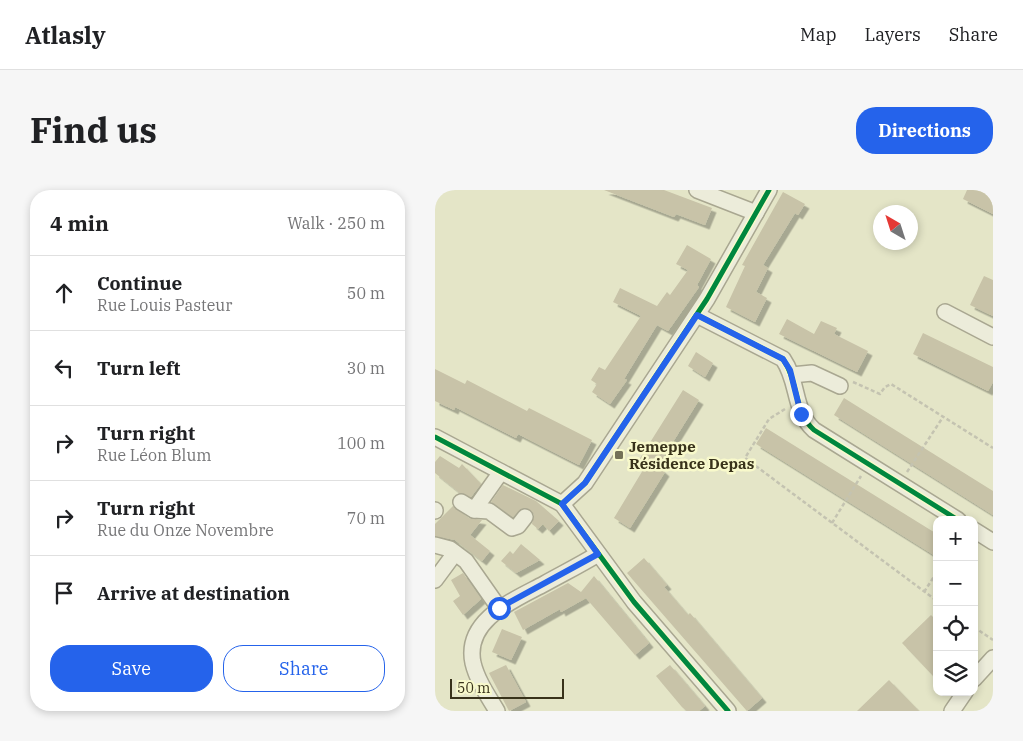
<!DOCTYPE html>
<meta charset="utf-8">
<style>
body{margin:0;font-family:"IBM Plex Serif",serif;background:#f6f6f6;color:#202124}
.controls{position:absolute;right:15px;bottom:15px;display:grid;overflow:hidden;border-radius:10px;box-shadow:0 2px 8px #0003}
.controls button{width:45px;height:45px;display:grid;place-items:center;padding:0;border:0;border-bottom:1px solid #e0e0e0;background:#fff;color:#202124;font:25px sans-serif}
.compass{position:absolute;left:438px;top:15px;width:45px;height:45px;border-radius:50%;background:#fff;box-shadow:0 2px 8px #0003;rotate:321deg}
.scale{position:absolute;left:15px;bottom:12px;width:114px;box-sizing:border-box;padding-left:5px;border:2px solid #38321a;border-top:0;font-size:14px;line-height:18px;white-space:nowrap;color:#38321a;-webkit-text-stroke:4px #f8f9cb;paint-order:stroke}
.stop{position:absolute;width:15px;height:15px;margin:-11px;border:4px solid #2563eb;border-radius:50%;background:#fff}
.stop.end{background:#2563eb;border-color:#fff;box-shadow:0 1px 5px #0008}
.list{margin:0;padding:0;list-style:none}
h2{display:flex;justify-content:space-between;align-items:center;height:65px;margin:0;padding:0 20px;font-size:21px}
h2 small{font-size:16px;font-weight:400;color:#757577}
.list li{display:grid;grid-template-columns:32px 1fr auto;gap:15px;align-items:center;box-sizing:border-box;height:75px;padding:0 20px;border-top:1px solid #e0e0e0}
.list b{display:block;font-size:19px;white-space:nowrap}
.list p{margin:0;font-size:16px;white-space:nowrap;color:#757577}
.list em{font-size:16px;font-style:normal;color:#757577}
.actions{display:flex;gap:10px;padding:15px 20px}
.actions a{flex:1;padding:11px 0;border:1px solid #2563eb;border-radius:20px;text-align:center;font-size:18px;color:#2563eb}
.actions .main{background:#2563eb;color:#fff}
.icon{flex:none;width:28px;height:28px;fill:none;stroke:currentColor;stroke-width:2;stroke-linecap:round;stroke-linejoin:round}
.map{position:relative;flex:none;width:558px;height:521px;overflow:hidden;border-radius:20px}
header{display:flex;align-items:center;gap:30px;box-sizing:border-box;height:70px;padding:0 25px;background:#fff;border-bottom:1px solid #e0e0e0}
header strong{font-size:24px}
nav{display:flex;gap:28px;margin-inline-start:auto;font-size:18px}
.intro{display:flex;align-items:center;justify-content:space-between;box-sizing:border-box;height:120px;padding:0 30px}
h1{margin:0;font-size:35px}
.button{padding:12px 22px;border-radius:20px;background:#2563eb;color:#fff;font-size:18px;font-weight:700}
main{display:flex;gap:30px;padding:0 30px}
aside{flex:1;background:#fff;border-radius:20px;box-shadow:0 2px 8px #0003}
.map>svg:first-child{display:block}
.building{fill:#c8c3a8;filter:url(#shadow)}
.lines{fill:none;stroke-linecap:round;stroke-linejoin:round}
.minor-casing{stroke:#a9a791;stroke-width:18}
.path{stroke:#c4c3b1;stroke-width:2.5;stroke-dasharray:4 2.5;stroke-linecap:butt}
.minor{stroke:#ececda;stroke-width:15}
.cycleway-casing{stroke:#f8f9cb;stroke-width:8}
.cycleway{stroke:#00873e;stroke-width:5}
.route{stroke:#2563eb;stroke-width:6}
.poi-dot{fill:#747157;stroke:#f8f9cb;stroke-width:2}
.labels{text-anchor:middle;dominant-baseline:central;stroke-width:5;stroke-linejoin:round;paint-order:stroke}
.poi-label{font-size:15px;font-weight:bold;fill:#38321a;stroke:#f8f9cb;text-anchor:start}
</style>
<header>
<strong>Atlasly</strong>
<nav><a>Map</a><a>Layers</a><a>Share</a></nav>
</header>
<div class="intro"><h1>Find us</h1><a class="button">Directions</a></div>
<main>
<aside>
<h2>4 min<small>Walk · 250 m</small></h2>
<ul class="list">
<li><svg class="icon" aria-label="ahead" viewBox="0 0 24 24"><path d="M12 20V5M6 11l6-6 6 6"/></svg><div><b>Continue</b><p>Rue Louis Pasteur</p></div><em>50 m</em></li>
<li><svg class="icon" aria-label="left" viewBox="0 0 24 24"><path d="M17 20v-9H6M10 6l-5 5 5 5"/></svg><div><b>Turn left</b></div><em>30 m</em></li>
<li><svg class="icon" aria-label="right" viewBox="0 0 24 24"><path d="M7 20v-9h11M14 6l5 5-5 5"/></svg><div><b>Turn right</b><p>Rue Léon Blum</p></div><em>100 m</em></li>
<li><svg class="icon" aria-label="right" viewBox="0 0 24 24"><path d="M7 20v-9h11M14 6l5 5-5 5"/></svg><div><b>Turn right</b><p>Rue du Onze Novembre</p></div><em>70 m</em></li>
<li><svg class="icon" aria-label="arrive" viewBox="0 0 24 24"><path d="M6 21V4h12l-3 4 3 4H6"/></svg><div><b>Arrive at destination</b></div></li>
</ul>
<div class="actions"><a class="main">Save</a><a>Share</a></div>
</aside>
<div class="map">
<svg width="558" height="521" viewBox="0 0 558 521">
<defs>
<filter id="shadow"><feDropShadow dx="4.5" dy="4.5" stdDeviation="0" flood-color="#0004"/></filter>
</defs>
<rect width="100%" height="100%" fill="#e4e5c7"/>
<!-- building -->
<g class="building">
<path d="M169,0H229L277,18L270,35L241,24L239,27Z"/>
<path d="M532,0H558V24L528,9Z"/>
<path d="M348,2L370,14L363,25L360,23L328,75L333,78L321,102L332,108L320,132L291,117L310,76L307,75Z"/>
<path d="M252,55L276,69L262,95L264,97L233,141L222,135L189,189L192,190L175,214L157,202L162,194L156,190L164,177L170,180L206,126L178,112L185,98L222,116L232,102L235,105L253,80L241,74Z"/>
<path d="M549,86L558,90V126L535,115Z"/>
<path d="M352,129L379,144L386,131L402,138L399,144L433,161L422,182L344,144Z"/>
<path d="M488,143L558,177V192L553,201L478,164Z"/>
<path d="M261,162L278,173L270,187L253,176Z"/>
<path d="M0,179L30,194L32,190L92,221L94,218L157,250L144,275L83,244L81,248L20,217L19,220L0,211Z"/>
<path d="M248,200L264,210L223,276L230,282L195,338L179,328L211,275L204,270Z"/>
<path d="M409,208L558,301V325L399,225Z"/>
<path d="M331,238L502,344V367L321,254Z"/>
<path d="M5,266L24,278L27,274L46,294L36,307L25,303L0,283V272Z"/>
<path d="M68,295L101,311L124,331L114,341L108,334L103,339L97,334L99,324L92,318L86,319L78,327L56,312Z"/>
<path d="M18,316L34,328L47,330L35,345L55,361L47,371L20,350L0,346V334Z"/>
<path d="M86,354L105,370L81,383L66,371L75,361L78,364Z"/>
<path d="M209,368L232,395L229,397L253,425L255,423L327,508L312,521L192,383Z"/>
<path d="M28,383L46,409L28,425L18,411L25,406L16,390Z"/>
<path d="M159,386L214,453L200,465L151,408L126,422L125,419L88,440L79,422L133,393L146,402Z"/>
<path d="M496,425L502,431V490L467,453Z"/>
<path d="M67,439L87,447L76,470L57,462Z"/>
<path d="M71,475L91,512L74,521L54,483Z"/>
<path d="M235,475L270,516L264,521H252L247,517L221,486Z"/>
<path d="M454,490L484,521H422Z"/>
</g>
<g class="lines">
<defs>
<g id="minor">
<path d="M262,0L321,23"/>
<path d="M510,122L558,147"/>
<path d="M262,125L348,169C364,192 358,221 379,240L523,330"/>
<path d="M357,185L377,183L405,196"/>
<path d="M0,247L127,314L199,412L293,521"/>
<path d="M26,312L39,320L54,321L77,338L83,336L90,327"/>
<path d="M127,314L150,293L272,109L334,0"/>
<path d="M39,320L66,282"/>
<path d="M0,321V320"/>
<path d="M539,340L558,352"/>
<path d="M0,355L15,359L31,371L64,418"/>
<path d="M0,390L20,363"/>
<path d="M539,489L558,468"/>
<path d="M62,521C53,506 42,490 38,473C29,430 79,410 109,394C127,384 145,375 163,364"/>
<path d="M517,521L530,502"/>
</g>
</defs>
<!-- minor casing -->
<use href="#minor" class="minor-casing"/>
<!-- path -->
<g class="path">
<path d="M418,192L445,204L450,197L456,194L558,258"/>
<path d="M350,219L334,229L310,268L502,411"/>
<path d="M472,282L508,227"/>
<path d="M397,333L426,286"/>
<path d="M489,402L502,382"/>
<path d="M539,437L558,450"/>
</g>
<!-- minor -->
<use href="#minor" class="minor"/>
<defs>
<g id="cycleway">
<path d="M262,125L348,169C364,192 358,221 379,240L523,330"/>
<path d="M0,247L127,314L199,412L293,521"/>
<path d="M127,314L150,293L272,109L334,0"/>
</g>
</defs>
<!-- cycleway casing -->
<use href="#cycleway" class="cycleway-casing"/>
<!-- cycleway -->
<use href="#cycleway" class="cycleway"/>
</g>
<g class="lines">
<!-- route -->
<path class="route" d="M64,418L163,364L127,314L150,293L262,125L348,169L355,180L366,224"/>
</g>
<!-- markers -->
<rect class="poi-dot" x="179" y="260" width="10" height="10" rx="2.5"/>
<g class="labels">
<!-- poi labels -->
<g class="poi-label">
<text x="194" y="256">Jemeppe<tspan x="194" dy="17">Résidence Depas</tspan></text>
</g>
</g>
</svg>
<div class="controls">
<button>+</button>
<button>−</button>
<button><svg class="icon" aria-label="locate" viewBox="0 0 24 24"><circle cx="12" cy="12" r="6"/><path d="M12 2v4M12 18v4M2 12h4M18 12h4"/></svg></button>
<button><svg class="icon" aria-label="layers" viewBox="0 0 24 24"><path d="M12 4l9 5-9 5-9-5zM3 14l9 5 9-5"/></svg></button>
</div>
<svg class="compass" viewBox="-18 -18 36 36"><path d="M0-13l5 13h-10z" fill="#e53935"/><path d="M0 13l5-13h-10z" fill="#757577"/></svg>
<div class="scale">50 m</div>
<div class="stop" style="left:64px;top:418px"></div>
<div class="stop end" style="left:366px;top:224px"></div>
</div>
</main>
